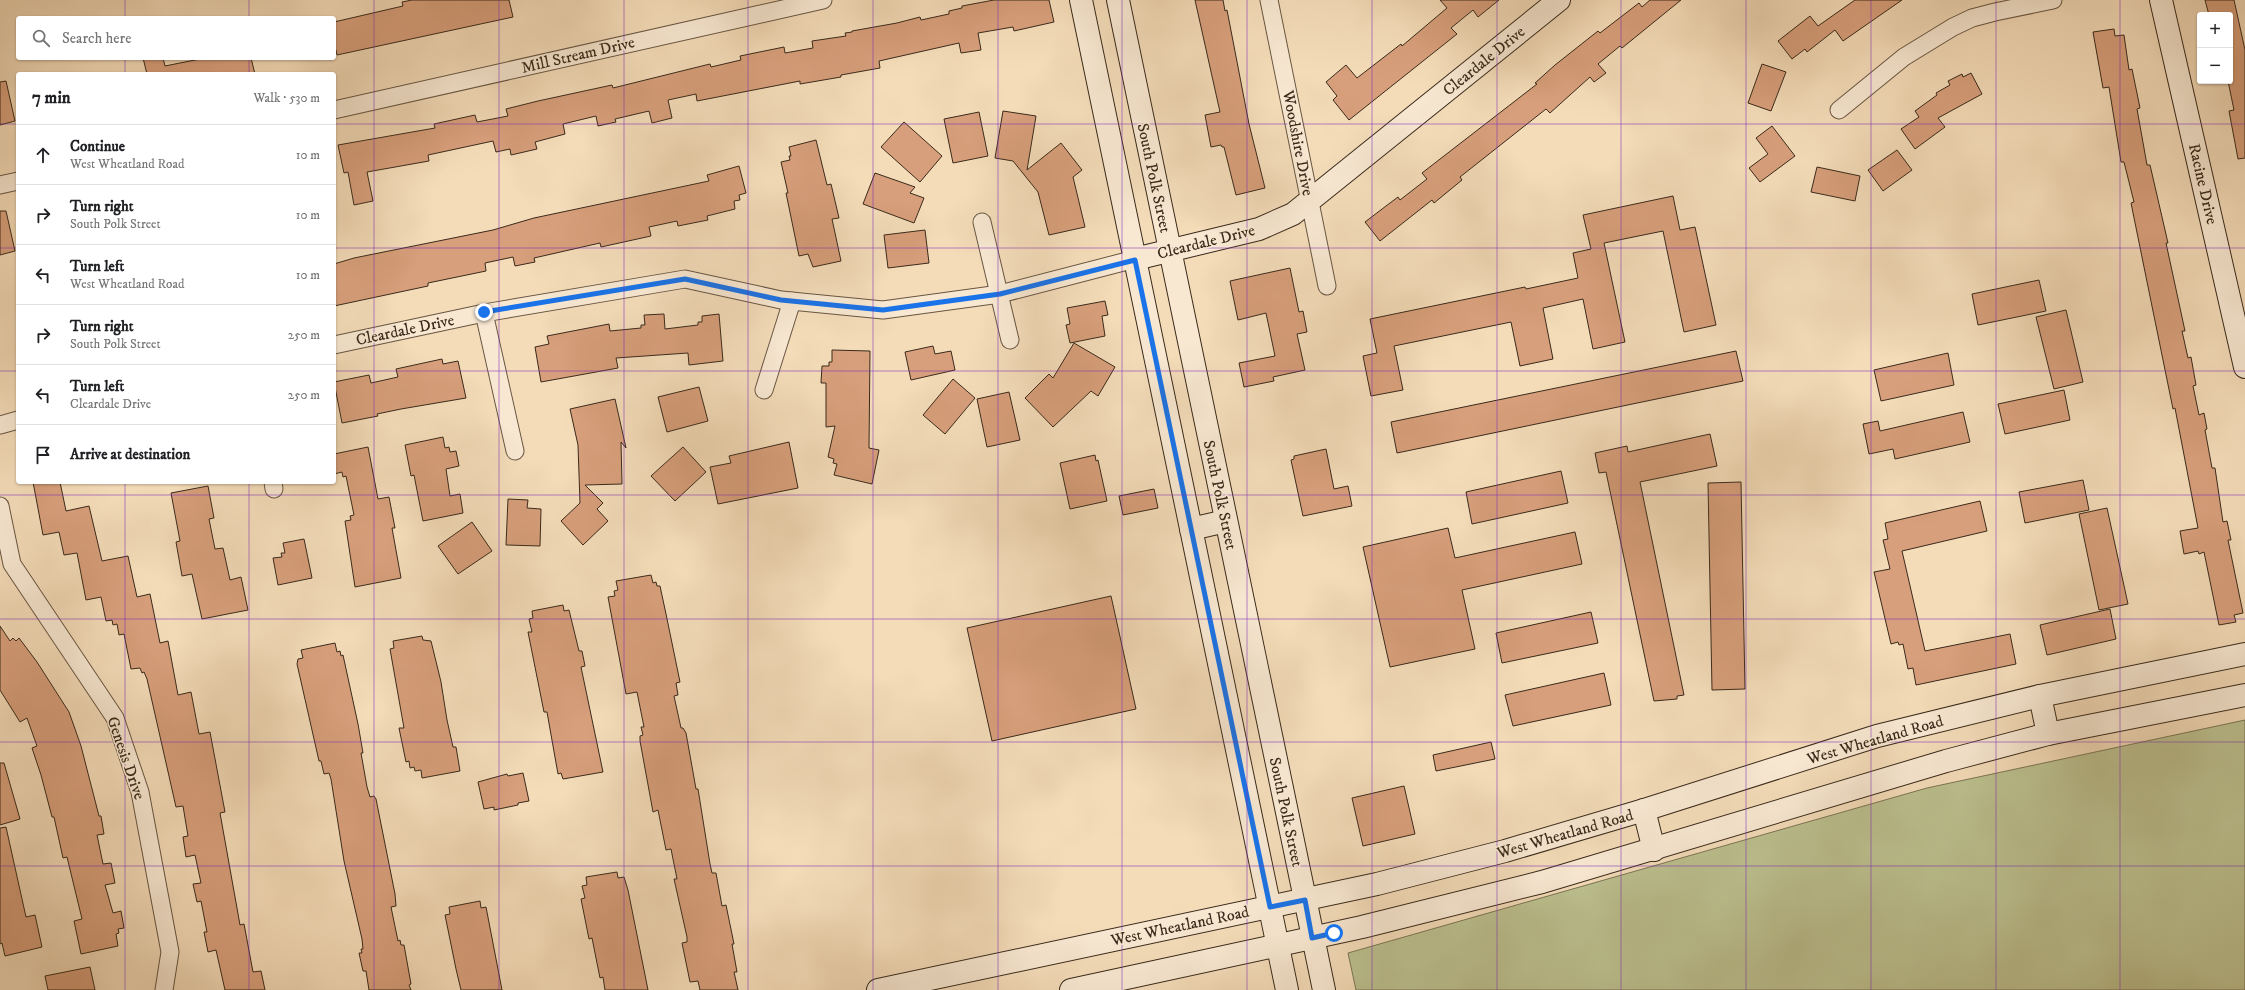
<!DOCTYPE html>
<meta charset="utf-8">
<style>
body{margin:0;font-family:"IM FELL DW Pica",serif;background:#f6f6f6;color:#202124}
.controls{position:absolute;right:12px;top:12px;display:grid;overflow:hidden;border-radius:4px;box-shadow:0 1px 3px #0004}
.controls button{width:36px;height:36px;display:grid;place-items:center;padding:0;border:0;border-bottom:1px solid #e0e0e0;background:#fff;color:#202124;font:20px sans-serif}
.stop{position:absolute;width:12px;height:12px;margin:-9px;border:3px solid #1a73e8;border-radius:50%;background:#fff}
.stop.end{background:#1a73e8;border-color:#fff;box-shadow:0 1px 4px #0008}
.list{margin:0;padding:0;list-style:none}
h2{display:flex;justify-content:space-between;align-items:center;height:52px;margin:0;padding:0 16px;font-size:17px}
h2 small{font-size:13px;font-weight:400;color:#757577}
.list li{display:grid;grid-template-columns:26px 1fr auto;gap:12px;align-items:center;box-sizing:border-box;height:60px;padding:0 16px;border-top:1px solid #e0e0e0}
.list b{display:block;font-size:15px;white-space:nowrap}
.list p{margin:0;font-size:13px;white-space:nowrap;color:#757577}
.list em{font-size:13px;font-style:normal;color:#757577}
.icon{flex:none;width:22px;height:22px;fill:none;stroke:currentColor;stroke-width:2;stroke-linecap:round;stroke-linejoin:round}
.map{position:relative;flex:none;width:2245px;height:990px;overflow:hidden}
.search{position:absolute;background:#fff;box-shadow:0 1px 3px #0004;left:16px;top:16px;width:320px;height:44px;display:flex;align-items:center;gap:10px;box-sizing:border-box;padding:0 14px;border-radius:4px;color:#757577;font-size:15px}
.panel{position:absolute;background:#fff;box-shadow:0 1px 3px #0004;left:16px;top:72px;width:320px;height:412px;border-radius:4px}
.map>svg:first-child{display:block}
.green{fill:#bcc08f;stroke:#7b7555}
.building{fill:#d79f7b;stroke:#3a2a1b}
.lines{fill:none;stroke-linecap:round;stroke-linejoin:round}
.street-casing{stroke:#685642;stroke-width:19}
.secondary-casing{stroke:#3a2a1b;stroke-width:24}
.street{stroke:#f8e8d2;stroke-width:17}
.secondary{stroke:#f8e8d2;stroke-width:22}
.route{stroke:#1a73e8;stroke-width:5}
.grid{fill:none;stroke:#7b2cbf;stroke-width:1;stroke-opacity:0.55}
.labels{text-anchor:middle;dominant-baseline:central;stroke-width:3;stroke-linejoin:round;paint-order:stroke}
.street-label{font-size:16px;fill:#3a2a1b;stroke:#f8e8d2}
</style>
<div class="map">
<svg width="2245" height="990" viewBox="0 0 2245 990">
<rect width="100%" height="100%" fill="#f4dcb9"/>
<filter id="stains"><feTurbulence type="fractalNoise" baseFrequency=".005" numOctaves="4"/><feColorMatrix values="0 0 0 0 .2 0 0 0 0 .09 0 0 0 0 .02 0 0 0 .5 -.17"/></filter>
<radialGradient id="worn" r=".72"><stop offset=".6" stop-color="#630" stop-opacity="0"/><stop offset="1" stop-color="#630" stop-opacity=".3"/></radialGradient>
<!-- green -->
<path class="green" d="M2245,720V990H1356L1348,953L1927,788Z"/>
<!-- building -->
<g class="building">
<path d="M412,0H509L513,17L337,55L334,42V22L403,6L402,2Z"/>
<path d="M994,0H1049L1054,22L1014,31L1013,27L978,33L981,50L961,53L959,43L879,61L880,68L841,75V77L800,84V81L697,101L696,94L668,100L672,118L652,123L649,111L615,119L616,122L598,126L596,116L563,124L565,134L535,142L537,149L511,155L510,149L496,152L493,141L428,155L429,161L367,172L373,201L354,205L348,172L344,173L338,145L435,128L434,124L475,115L477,122L508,116L506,109L538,101L612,85L613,88L710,64L711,67L741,60L740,56L784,47L785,53L813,48L812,41L846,36L845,33L852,32V31L897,23L920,17L921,20L949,14V11L962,8V6Z"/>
<path d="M1195,0H1223L1225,11L1227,10L1249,124L1265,188L1236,195L1224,147H1222L1221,145L1211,147L1205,115L1220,112Z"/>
<path d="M1440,0H1499L1478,17L1473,10L1451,28L1457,34L1349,120L1333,100L1337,96L1326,82L1346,65L1357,78L1401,44L1402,46L1447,8Z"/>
<path d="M1650,0H1681L1622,48L1620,46L1598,64L1606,73L1594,82L1590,77L1550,113L1546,109L1460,177L1462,180L1434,203L1432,200L1380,241L1365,222L1386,206L1398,197L1400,200L1427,179L1422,173L1537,84L1535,83L1555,65L1598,31L1600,33L1639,3L1642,7Z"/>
<path d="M1855,0H1902L1843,41L1835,30L1807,52L1805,49L1792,59L1778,41L1810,16L1818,26Z"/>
<path d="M2205,0H2234L2245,50V158L2238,159L2229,111L2234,110L2228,81H2230V15H2209Z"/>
<path d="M2114,29L2115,36L2124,35L2129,70L2132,69L2140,108L2137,109L2147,165H2150L2168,243H2166L2185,331H2182L2188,358L2191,357L2196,385L2193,386L2199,415L2204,413L2207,429L2205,430L2212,468H2215L2223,522L2227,521L2231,540H2228L2243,613L2234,615L2236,622L2219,625L2204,552L2199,554L2198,551L2184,554L2180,531L2198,528L2175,408L2173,409L2144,267L2131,203L2134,202L2124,162H2121L2109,87L2103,88L2093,32Z"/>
<path d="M143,58H163L165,66L205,58H251L255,74H147Z"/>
<path d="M1762,64L1786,72L1771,111L1748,103Z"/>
<path d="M1971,73L1982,94L1938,118L1945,127L1915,149L1901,129L1919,117L1915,111L1937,95L1936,93L1950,85L1948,81L1962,74L1963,77Z"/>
<path d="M6,81L15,121L0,125V82Z"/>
<path d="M1003,111L1036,116L1027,170L1061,143L1082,170L1073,177L1085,227L1049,235L1038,192L1013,161L995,158Z"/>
<path d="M979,112L988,156L953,163L944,119Z"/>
<path d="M904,122L942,156L920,182L881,147Z"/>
<path d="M1772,126L1795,156L1760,182L1749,168L1768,154L1756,138Z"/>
<path d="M816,140L827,185L831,184L839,218L832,219L841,261L813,267L808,254L799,256L786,193H788L781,162L790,160L789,156H791L789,147Z"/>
<path d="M1897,150L1912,170L1883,191L1868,170Z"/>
<path d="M739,166L746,193L739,195L740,200L734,201L735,209L707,216L708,220L678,226L677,221L649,227L651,236L601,247L600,243L534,258L535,262L515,266L513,257L485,263L486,271L428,283V286L334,306V264L354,258L493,230L534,218L709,181L707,175Z"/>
<path d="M1817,167L1860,176L1855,201L1811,192Z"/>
<path d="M875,173L915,187L910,193L924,198L914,223L863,204Z"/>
<path d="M1673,196L1680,230L1695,227L1716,325L1684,332L1663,231L1604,243L1625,342L1593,349L1583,299L1543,308L1553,359L1520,366L1511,322L1394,346L1403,390L1371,396L1363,356L1377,353L1370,319L1525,287L1526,289L1578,278L1573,253L1591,249L1583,215Z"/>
<path d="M0,211H6L15,251L0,255Z"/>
<path d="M925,230L929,263L888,268L884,235Z"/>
<path d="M1290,268L1299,312L1303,311L1307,332L1297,334L1305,370L1273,377L1274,381L1244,387L1239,363L1275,356L1266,313L1238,320L1230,281Z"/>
<path d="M2039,280L2046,311L1978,325L1972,294Z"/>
<path d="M1105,301L1108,315L1102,316L1105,336L1070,343L1066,325L1070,324L1067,308Z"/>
<path d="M2066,310L2083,382L2054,389L2036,317Z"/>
<path d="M664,314L665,329L698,325V322H702V316L719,314L723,361L689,365L688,353L616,358L618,368L541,382L535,347L549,344L547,336L609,324L610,331L641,328V325H645L644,315Z"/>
<path d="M1074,343L1115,367L1098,396L1091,391L1053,427L1025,398L1049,374L1053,378Z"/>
<path d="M933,346L935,354L951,351L955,370L911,380L905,352Z"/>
<path d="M832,350L870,351L869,448L879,450L872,484L834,475L837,464L833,463L834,459L828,457L835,426L826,427V383H821L822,366H829V362H832Z"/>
<path d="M1736,351L1743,381L1397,453L1391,422Z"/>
<path d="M1948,353L1954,385L1881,401L1874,370Z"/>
<path d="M442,359L443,364L458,361L466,398L401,409L377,414L378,416L342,423L334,382L369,375L371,383L398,377L396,369Z"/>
<path d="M953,379L975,398L945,434L923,415Z"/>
<path d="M699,387L708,421L667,432L658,397Z"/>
<path d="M2064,390L2070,420L2005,434L1998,404Z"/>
<path d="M1009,392L1020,440L987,447L977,399Z"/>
<path d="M615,399L626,448L621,442L622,484L585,485L603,503L597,509L608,521L583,545L561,521L580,503L578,445L570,409Z"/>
<path d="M1963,412L1970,442L1895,459L1893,449L1869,454L1863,424L1878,421L1880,431Z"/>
<path d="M1710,434L1717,466L1640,482L1684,695L1677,696V699L1654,701L1606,472L1599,473L1595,453L1627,446L1628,452Z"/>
<path d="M443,437L445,448L449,447L450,452L456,451L459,466L446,469L450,496L460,494L463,513L423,521L414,475L411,476L405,445Z"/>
<path d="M789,442L798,488L718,504L710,467L731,463L729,456Z"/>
<path d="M368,447L378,499L389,497L395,528H392L401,578L355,587L345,521L351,520L350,516L354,515L346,476L343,477L342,472L334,474V454Z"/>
<path d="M683,447L706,472L675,501L651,476Z"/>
<path d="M1326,449L1334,489L1348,486L1352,506L1303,516L1291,460L1294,459V456Z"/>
<path d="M1095,455L1096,461L1098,460L1107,501L1070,509L1060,463Z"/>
<path d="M1561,471L1568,503L1472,524L1466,492Z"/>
<path d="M2083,480L2089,510L2025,523L2019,492Z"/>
<path d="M33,482H60L66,511L89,506L102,561L128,556L137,597L150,594L160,643L168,641L178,695L191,692L199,734L210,732L225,812L220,813L240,925L244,924L253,972L261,971L265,990H225L216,950L208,952L204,932H207L201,901L197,902L193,884L201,883L195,855L186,857L183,837L188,836L183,806L176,807L147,679L144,672L142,673L140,668L131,669L124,634L119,635L117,624L113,625L112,620L106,621L101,597L86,600L77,553L64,555L59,532L43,535Z"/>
<path d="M1741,482L1745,689L1712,690L1708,483Z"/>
<path d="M208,486L214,518L209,519L215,549L223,548L230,580L241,577L248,610L202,619L192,574L182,576L176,542L180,541L171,493Z"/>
<path d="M1154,489L1158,508L1123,515L1119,496Z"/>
<path d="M508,499L528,500L527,508L541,509L540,546L506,545Z"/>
<path d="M1980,501L1987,531L1902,551L1925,651L2010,634L2016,664L1916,685L1913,668L1908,669L1903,644L1899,645L1898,642L1891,644L1874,572L1890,569L1883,540L1888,539L1885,523Z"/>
<path d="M2107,508L2128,604L2099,610L2079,514Z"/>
<path d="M472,522L492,551L458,574L438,546Z"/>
<path d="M1448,528L1455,558L1575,532L1582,564L1462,590L1475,649L1390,667L1363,547Z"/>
<path d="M304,539L312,578L278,585L273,558L282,557L281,553H285L283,543Z"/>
<path d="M651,575L653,583L656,582L657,586H660L666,614L680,682L676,683L678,695L674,696L681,728H683L686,733L696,789H698L710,864L712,873H716L722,906L726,905L734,944H732L737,972H734L738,990H700L698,981L690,982L682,943L687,942V937L674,879H677L671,849L666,850L658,810L653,812L640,741V736L643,735L641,727H644L637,692L626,694L608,597L615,596L614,591L618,590L616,581Z"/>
<path d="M1111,596L1136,709L992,741L967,628Z"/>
<path d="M563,605L564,611L569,610L579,651H582L585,666L581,667L603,772L563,779L561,773L558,774L547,712H544L528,632H532L529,619L533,618L532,611Z"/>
<path d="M2110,609L2116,639L2047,655L2040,625Z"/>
<path d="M1591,612L1598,643L1502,663L1496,633Z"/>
<path d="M0,626L10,641L13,638L16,641L19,638L37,662L69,712L81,746L99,816H101L104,834L97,835L103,864L111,863L115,883L105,885L113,913L121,911L124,928L118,929L119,933L116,934L118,946L81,954L74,921L82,919L67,857L63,858L54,817H52L41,775L32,748L37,746L27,718L20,722L0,690Z"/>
<path d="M422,636L423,640L431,641L441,682L447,720L453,747H456L460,771L422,778L421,770L415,771L414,767L410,768L409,761L406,762L399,728H404L390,649L394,648L393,641Z"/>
<path d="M335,643L337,652L340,651L341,656L343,655L358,724L363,753H361L367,787L370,797L374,796L376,799L395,894L396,906L391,907L398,941L400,940L401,945H404L411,984L409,985L411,990H369L366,971H363L359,953H362L361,949H363L362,939L344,861L331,779L329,773L324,774L321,761H319L297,664L298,659L303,658L301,650Z"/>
<path d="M1604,673L1611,705L1513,726L1505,695Z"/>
<path d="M1491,742L1495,759L1436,771L1433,755Z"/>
<path d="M0,763H4L20,819L0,825Z"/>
<path d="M523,773L529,801L518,803V805L494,810V807L484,809L478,782L507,774L508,776Z"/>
<path d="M1404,786L1415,834L1363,846L1352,798Z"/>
<path d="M6,827L26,917L35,915L42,947L5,956L2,943L0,944V828Z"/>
<path d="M617,872L618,878L624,877L628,890L648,990H605L603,977L600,978L592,938L589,939L581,899L585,898L582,886L587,885L586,877Z"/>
<path d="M480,901L481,908L486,907L502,990H461L456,969L445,915L450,914L449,907Z"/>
<path d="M90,967L95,990H48L45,976Z"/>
</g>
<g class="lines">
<defs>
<g id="street">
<path d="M1269,0L1327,286"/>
<path d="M334,110L823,0"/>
<path d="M1839,110L1904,57L1953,27L1972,18L1995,12L2053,0"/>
<path d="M0,185L18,181"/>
<path d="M982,222L1010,340"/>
<path d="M484,313L515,451"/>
<path d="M334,345L484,313L685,279L781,300L883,310L1000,294L1135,259"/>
<path d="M764,390L792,301"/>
<path d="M0,425L18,420"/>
<path d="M273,482L274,489"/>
<path d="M0,506L12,564L115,718L140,792L170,952L164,990"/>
</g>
<g id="secondary">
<path d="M1081,0L1287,990"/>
<path d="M1118,0L1324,990"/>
<path d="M2161,0L2245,367"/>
<path d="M1135,259L1259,229L1293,214L1559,0"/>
<path d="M1191,529L1226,521"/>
<path d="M2040,696L2048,734"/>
<path d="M1644,810L1654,850"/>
<path d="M878,990L1377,884L1505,851L1644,810L1877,736L2040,696L2245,654"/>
<path d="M1071,990L1362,927L1542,882L1946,761L2048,734L2245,695"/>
</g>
</defs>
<!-- street casing -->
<use href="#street" class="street-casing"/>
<!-- secondary casing -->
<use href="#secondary" class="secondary-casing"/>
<!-- street -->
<use href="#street" class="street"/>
<!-- secondary -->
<use href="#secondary" class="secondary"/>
</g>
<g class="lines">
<!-- route -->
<path class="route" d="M484,312L685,279L781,300L883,310L1000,294L1135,260L1270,907L1305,900L1312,938L1334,933"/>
</g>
<!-- grid -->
<path class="grid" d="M125,0V18M249,0V18M374,0V990M499,0V990M624,0V990M748,0V990M873,0V990M998,0V990M1122,0V990M1247,0V990M1372,0V990M1497,0V990M1621,0V990M1746,0V990M1871,0V990M1996,0V990M2120,0V990M125,58V74M249,58V74M0,124H18M334,124H2245M0,248H18M334,248H2245M0,371H18M334,371H2245M125,482V990M249,482V990M0,495H2245M0,619H2245M0,742H2245M0,866H2245"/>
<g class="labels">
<!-- street labels -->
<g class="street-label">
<text transform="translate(578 55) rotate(-13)">Mill Stream Drive</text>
<text transform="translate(1484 61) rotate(-39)">Cleardale Drive</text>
<text transform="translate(1298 143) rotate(79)">Woodshire Drive</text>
<text transform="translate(1154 178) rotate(78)">South Polk Street</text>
<text transform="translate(2203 184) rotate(77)">Racine Drive</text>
<text transform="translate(1206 242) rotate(-14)">Cleardale Drive</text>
<text transform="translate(405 330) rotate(-12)">Cleardale Drive</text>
<text transform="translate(1220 495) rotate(78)">South Polk Street</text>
<text transform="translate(1875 740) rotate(-16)">West Wheatland Road</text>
<text transform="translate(126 758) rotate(71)">Genesis Drive</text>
<text transform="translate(1286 812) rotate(78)">South Polk Street</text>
<text transform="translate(1565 834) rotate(-16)">West Wheatland Road</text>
<text transform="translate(1180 926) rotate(-12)">West Wheatland Road</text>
</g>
</g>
<rect width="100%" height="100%" filter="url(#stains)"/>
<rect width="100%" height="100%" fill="url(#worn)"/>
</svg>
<div class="controls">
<button>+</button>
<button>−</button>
</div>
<div class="stop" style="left:1334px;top:933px"></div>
<div class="stop end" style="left:484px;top:312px"></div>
<div class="search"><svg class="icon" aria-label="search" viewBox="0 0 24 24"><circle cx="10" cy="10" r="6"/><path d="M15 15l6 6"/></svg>Search here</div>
<section class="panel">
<h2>7 min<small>Walk · 530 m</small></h2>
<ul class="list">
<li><svg class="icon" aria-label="ahead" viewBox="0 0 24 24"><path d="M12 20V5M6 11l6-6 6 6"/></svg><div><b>Continue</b><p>West Wheatland Road</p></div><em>10 m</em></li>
<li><svg class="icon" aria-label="right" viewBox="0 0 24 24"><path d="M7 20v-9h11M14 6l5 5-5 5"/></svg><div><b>Turn right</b><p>South Polk Street</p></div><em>10 m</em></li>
<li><svg class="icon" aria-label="left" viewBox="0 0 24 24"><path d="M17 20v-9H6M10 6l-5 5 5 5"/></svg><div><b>Turn left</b><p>West Wheatland Road</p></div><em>10 m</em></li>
<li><svg class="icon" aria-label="right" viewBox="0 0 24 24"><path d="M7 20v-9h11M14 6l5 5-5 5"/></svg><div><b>Turn right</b><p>South Polk Street</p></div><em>250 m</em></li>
<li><svg class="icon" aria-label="left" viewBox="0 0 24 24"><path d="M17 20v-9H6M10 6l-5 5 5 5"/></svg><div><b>Turn left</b><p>Cleardale Drive</p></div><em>250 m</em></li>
<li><svg class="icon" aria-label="arrive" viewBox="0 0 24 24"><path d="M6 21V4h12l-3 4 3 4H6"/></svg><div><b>Arrive at destination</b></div></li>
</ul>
</section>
</div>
